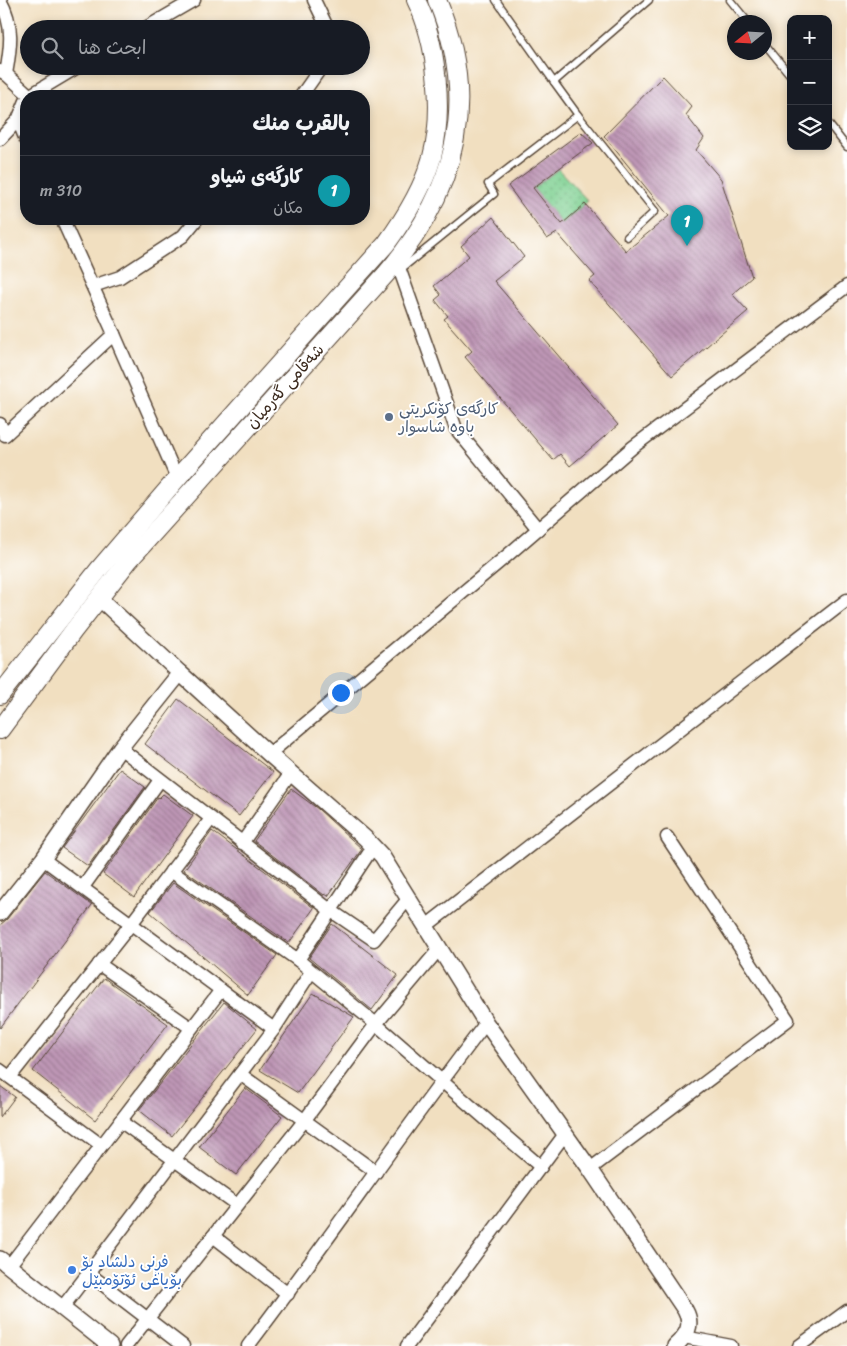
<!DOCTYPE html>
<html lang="ar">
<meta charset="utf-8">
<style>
body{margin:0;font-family:Sriracha,"Playpen Sans Arabic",sans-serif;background:#242831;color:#f1f3f6;direction:rtl}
.controls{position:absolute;right:15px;top:15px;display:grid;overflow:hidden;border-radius:10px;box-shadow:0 2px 8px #0003}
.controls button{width:45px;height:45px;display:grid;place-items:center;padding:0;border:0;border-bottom:1px solid #363941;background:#171b24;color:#f1f3f6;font:25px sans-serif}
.compass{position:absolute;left:727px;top:15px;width:45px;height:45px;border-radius:50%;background:#171b24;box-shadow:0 2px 8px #0003;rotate:252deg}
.you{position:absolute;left:340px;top:692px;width:18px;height:18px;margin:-12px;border:4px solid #fff;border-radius:50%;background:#1a73e8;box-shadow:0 0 0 8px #1a73e833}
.badge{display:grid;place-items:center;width:32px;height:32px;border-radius:50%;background:#1f6fb2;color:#fff;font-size:16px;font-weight:700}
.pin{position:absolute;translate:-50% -41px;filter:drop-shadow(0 1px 2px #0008)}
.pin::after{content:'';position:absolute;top:26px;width:18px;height:15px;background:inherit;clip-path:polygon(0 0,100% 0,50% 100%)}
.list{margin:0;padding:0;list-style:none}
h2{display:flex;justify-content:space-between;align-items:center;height:65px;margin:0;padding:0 20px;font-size:21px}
h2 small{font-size:16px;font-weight:400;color:#9ea1a6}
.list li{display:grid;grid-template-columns:32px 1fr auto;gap:15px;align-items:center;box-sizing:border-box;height:70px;padding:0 20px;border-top:1px solid #363941}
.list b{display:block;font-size:19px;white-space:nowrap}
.list p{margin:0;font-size:16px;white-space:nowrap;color:#9ea1a6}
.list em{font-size:16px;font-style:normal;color:#9ea1a6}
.icon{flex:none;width:28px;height:28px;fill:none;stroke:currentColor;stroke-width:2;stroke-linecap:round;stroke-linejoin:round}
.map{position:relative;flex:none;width:847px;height:1346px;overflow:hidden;direction:ltr}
.search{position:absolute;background:#171b24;box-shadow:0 2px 8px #0003;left:20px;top:20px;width:350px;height:55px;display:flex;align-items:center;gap:12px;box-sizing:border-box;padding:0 18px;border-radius:28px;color:#9ea1a6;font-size:19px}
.panel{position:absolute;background:#171b24;box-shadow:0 2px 8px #0003;left:20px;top:90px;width:350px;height:135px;border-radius:20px;direction:rtl}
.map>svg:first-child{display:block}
.garden{fill:url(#garden-dots);stroke:#5c7d58}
.building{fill:url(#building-back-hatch)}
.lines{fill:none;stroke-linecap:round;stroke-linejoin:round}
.service-casing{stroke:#564536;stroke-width:9}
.minor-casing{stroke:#564536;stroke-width:15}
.tertiary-casing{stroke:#564536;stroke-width:18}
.secondary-casing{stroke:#564536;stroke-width:20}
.service{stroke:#fff;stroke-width:6}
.minor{stroke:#fff;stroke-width:12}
.tertiary{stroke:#fff;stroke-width:15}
.secondary{stroke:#fff;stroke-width:18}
.service-dot{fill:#5c6f8a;stroke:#fff;stroke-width:2}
.shop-dot{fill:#3f7fe0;stroke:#fff;stroke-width:2}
.labels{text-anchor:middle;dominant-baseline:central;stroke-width:4;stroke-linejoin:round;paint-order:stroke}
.street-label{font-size:16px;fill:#3b2a1e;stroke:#fff}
.service-label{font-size:16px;fill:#4e5e75;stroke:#fff;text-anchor:start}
.shop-label{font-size:16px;fill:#366cbe;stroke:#fff;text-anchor:start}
</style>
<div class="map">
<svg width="847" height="1346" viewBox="0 0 847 1346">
<defs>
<pattern id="garden-dots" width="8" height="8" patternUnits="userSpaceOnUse" patternTransform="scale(1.25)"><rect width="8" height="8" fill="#7ed091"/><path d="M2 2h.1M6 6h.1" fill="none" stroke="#68a976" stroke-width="1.8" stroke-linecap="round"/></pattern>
<pattern id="building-back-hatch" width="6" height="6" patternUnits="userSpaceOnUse" patternTransform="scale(1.25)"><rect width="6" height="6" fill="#be96b6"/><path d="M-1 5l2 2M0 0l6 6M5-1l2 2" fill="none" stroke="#9c7b93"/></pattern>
</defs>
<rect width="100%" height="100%" fill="#fff"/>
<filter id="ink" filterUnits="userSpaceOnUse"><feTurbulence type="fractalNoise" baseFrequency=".02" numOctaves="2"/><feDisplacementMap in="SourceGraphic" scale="10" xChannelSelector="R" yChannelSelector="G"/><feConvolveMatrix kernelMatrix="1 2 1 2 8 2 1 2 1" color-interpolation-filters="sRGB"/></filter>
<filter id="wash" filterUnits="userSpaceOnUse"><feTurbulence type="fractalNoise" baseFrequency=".0096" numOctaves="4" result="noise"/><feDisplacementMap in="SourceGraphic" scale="20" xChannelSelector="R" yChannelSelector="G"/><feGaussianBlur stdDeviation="1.12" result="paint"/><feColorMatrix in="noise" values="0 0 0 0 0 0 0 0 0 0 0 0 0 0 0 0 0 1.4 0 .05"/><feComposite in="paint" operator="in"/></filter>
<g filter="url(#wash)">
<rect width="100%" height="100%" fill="#f1dfc0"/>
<!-- garden -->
<path class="garden" d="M558,169L588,201L562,224L533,188Z"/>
<g id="blocks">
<!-- building -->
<g class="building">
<path d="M663,76L692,107L686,115L704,138L696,150L721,179L752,277L732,294L748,311L672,376L589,281L595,276L557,233L547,239L508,186L581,132L593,143L533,188L562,224L585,204L626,251L669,216L604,136Z"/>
<path d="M493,217L524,257L494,281L618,425L570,466L560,454L553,460L465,357L472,351L444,319L448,316L435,300L441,295L434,286L469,256L461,246Z"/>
<path d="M178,699L273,772L239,816L145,744Z"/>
<path d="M120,769L145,787L88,866L62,848Z"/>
<path d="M291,789L318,809L362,849L328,896L325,894L324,895L254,841Z"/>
<path d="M163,794L193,816L134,897L103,874L158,797L159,798Z"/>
<path d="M212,831L314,908L289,943L184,870Z"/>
<path d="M45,871L92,905L0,1028V925L7,919Z"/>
<path d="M173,883L277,955L248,995L150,912Z"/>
<path d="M332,924L398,975L372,1010L309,958Z"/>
<path d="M104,978L168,1024L95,1120L33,1071Z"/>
<path d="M313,993L354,1017L298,1093L260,1070Z"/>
<path d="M224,1002L257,1029L172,1136L139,1110Z"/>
<path d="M0,1086L15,1097L0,1117Z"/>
<path d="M245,1088L282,1116L236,1175L199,1147Z"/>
</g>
</g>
</g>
<g filter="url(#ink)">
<use href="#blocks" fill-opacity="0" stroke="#564536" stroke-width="1"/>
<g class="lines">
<defs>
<g id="service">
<path d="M496,0L554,82"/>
<path d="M730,0L748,22"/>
<path d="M764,43L791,76"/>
<path d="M578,115L554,82L649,0"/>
<path d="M828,123L847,147"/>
<path d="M400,270L494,194L488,184L578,115L655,211L627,237"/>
</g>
<g id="minor">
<path d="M0,0C14,25 11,46 6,74"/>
<path d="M314,0L328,29"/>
<path d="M144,29L194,0"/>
<path d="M0,71L6,74L29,95"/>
<path d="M29,96L79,66"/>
<path d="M301,96L322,66"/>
<path d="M18,120L26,140"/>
<path d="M0,139L18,120L26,101"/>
<path d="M397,262L456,429L538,529"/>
<path d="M93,286L120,277L183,236L197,219"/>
<path d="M114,334L177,478"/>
<path d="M0,424L5,435L114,334L62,219"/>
<path d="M120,748L330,910L374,940L409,898"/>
<path d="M269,754L509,554L633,447L847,286"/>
<path d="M242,843L291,773"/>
<path d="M373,847L298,960L376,1024L541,1167"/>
<path d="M43,859L274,1029"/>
<path d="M171,871L298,960"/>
<path d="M83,887L160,780"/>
<path d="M426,926L847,600"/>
<path d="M99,964L191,1028"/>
<path d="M0,1070L101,1145"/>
<path d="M240,1074L376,1172"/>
<path d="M10,1077L131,924L211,819"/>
<path d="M120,1121L237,1205"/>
<path d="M590,1169L788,1020L667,837"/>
<path d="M213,1236L288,1294"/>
<path d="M9,1266L221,990"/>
<path d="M88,1273L183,1346"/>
<path d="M62,1308L274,1029L311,972"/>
<path d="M684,1337L731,1346"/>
<path d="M126,1346L304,1121L376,1024L440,948"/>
<path d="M248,1346C329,1240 404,1129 486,1023"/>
<path d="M407,1346L565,1134"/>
<path d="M799,1346L847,1311"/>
</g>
<g id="tertiary">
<path d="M99,598L180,673"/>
<path d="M0,913L43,859L120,748L180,673L269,754L365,838L382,856L486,1023L590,1169L685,1310C694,1326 686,1336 675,1346"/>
<path d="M0,1259L110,1346"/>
</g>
<g id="secondary">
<path d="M0,695L100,568L186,468L386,244C405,218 423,189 432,157C444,111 437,42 416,0"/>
<path d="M0,730L74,630L129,560L386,274C456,192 480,102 437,0"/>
</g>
</defs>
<!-- service casing -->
<use href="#service" class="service-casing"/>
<!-- minor casing -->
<use href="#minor" class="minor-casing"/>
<!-- tertiary casing -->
<use href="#tertiary" class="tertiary-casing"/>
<!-- secondary casing -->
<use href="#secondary" class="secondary-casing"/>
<!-- service -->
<use href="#service" class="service"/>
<!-- minor -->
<use href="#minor" class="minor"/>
<!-- tertiary -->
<use href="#tertiary" class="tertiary"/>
<!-- secondary -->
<use href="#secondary" class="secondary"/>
</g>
</g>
<!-- markers -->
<circle class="service-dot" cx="389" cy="417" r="5"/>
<circle class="shop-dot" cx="72" cy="1270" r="5"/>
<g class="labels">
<!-- street labels -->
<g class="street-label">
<text transform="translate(285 386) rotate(-48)">شەقامی گەرمیان</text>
</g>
<!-- service labels -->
<g class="service-label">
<text x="399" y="408">کارگەی کۆنکریتی<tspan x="399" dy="18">باوە شاسوار</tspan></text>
</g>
<!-- shop labels -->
<g class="shop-label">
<text x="82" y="1261">فڕنی دلشاد بۆ<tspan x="82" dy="18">بۆیاغی ئۆتۆمبێل</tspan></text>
</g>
</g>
</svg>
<div class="controls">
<button>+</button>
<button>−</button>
<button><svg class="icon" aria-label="layers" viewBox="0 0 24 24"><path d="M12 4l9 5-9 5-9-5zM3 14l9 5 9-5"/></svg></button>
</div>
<svg class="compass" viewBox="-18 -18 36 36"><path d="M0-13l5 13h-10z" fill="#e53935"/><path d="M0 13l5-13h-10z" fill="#9ea1a6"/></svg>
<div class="you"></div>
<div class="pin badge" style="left:687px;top:246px;background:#0f9aa8">1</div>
<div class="search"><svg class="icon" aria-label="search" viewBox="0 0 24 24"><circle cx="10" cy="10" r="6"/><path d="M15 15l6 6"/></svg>ابحث هنا</div>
<section class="panel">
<h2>بالقرب منك<small></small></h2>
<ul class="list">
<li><span class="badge" style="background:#0f9aa8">1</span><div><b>کارگەی شیاو</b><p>مكان</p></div><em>310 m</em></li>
</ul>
</section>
</div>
